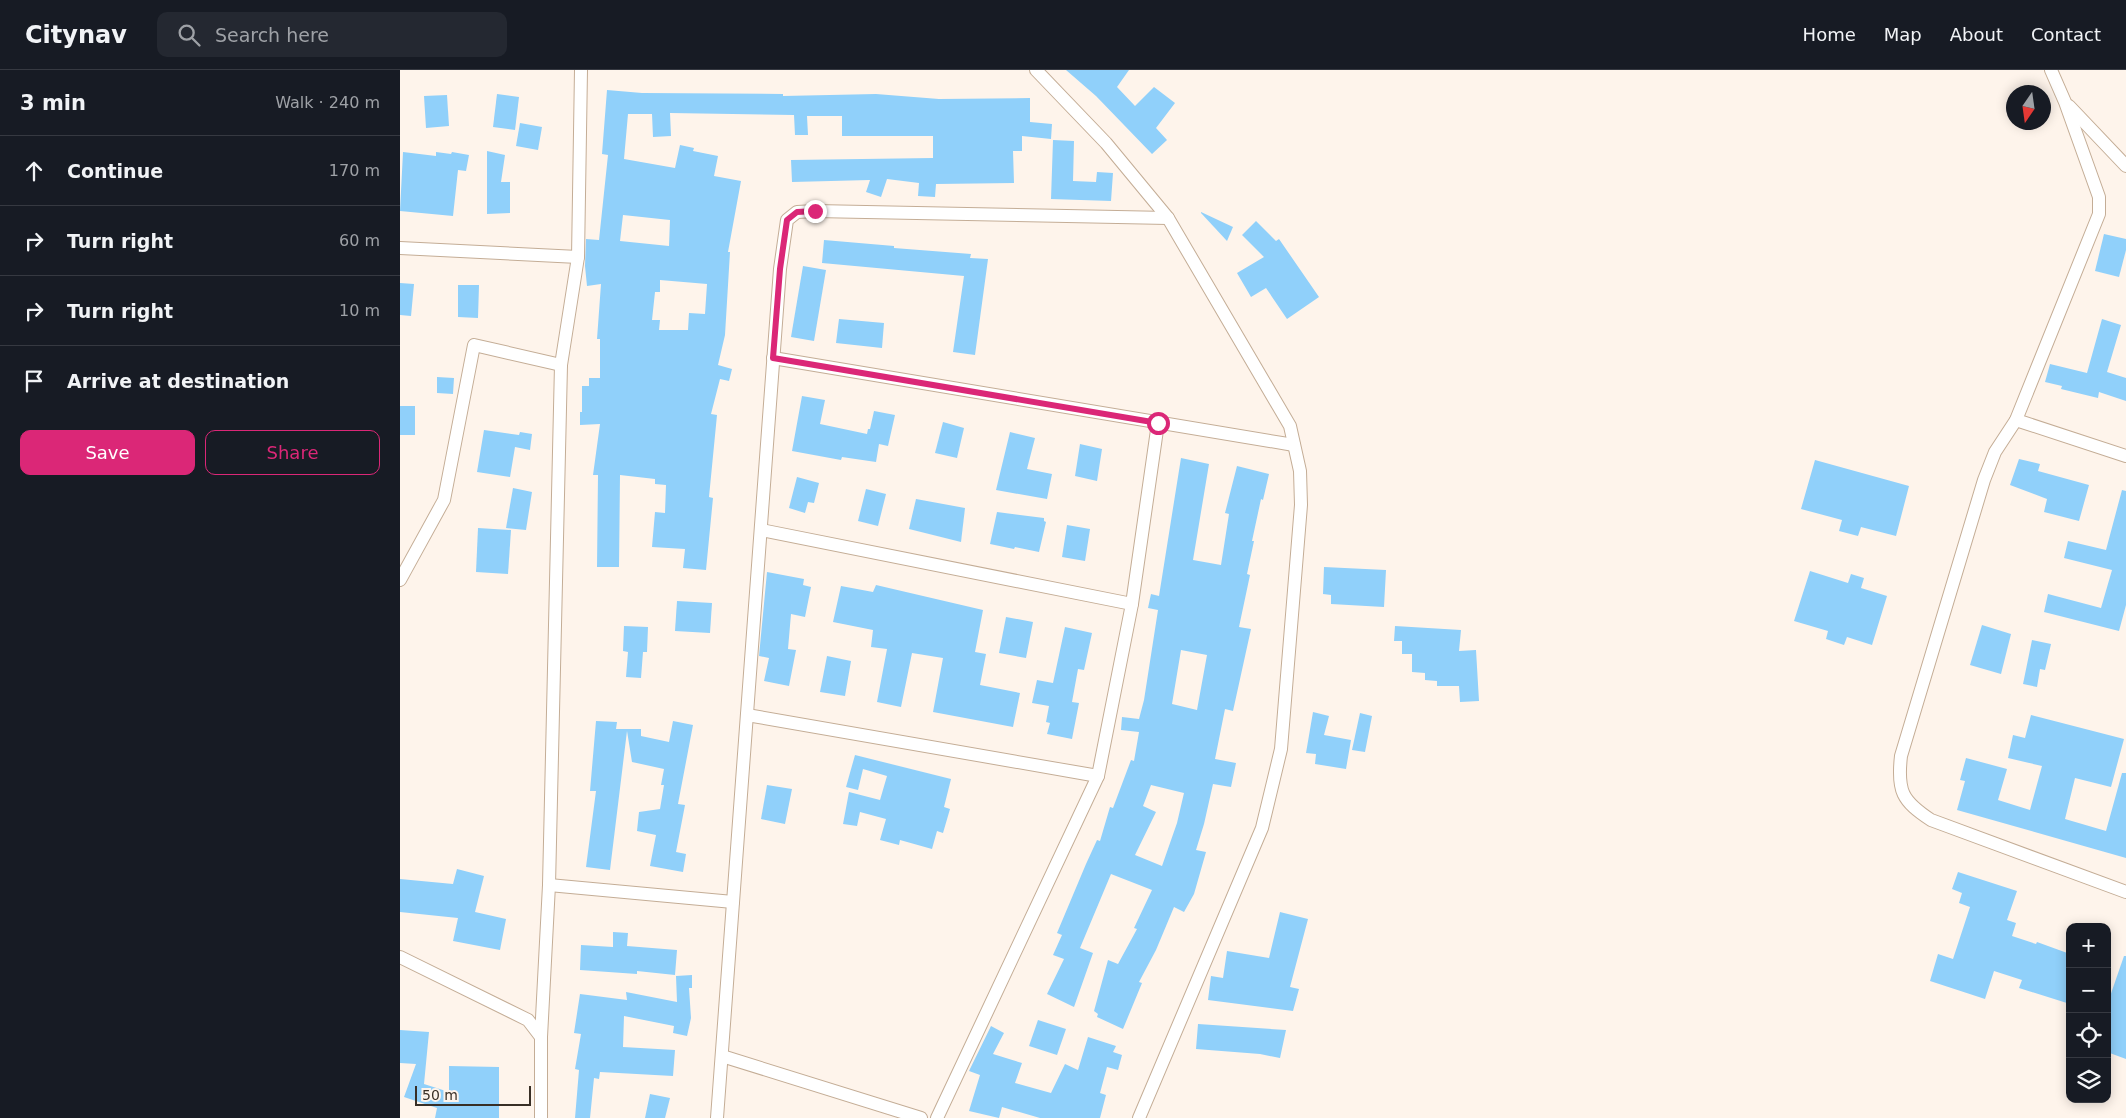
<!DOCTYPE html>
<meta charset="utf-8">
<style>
body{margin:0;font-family:"DejaVu Sans",sans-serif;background:#242831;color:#f1f3f6}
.controls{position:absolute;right:15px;bottom:15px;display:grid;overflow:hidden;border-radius:10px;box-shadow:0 2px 12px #0003}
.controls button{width:45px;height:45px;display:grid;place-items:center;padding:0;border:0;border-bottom:1px solid #363941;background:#171b24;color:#f1f3f6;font:25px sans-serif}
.compass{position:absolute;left:1606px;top:15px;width:45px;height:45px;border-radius:50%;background:#171b24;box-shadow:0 2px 12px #0003;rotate:193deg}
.scale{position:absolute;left:15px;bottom:12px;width:116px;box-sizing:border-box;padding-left:5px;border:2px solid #382f26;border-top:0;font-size:14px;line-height:18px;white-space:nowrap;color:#382f26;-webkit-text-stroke:4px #fef4eb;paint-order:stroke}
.stop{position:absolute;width:15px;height:15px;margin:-11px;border:4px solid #db2777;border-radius:50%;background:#fff}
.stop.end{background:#db2777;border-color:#fff;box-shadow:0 1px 5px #0008}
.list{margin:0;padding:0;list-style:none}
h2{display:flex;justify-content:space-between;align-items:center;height:65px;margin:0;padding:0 20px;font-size:21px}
h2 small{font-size:16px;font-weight:400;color:#9ea1a6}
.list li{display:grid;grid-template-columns:32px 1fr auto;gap:15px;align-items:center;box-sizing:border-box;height:70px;padding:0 20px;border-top:1px solid #363941}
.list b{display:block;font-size:19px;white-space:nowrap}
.list em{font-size:16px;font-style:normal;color:#9ea1a6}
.actions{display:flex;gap:10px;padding:15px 20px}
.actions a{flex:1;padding:11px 0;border:1px solid #db2777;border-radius:10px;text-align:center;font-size:18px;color:#db2777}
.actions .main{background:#db2777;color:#fff}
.icon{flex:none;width:28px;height:28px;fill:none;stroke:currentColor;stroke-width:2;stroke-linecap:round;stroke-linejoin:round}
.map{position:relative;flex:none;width:1726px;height:1048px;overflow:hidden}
header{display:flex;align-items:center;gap:30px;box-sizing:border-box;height:70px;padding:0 25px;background:#171b24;border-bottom:1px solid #363941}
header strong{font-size:24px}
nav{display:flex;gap:28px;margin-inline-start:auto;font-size:18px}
.search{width:350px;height:45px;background:#242831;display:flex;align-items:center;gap:12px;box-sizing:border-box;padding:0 18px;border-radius:10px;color:#9ea1a6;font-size:19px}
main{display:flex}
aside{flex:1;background:#171b24}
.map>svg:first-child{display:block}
.building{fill:#90d0fa;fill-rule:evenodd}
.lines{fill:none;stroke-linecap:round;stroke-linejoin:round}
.street-casing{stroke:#c4ad96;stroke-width:14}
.street{stroke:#fff;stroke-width:12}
.route{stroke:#db2777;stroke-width:6}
</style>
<header>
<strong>Citynav</strong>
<div class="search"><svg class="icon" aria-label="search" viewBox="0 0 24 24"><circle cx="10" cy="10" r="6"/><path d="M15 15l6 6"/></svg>Search here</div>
<nav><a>Home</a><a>Map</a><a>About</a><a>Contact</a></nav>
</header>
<main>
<aside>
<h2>3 min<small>Walk · 240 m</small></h2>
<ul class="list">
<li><svg class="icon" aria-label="ahead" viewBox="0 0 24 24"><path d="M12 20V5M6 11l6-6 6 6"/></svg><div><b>Continue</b></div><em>170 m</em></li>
<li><svg class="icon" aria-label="right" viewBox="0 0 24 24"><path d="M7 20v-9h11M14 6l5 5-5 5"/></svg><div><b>Turn right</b></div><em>60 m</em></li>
<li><svg class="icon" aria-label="right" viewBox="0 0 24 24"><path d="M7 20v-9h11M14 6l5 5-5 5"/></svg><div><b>Turn right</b></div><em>10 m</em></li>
<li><svg class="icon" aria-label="arrive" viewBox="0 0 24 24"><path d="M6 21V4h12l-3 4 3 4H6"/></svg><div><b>Arrive at destination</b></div></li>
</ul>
<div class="actions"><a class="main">Save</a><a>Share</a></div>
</aside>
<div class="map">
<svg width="1726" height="1048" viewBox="0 0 1726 1048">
<rect width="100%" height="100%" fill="#fef4eb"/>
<!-- building -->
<g class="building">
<path d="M666,0H729L717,17L735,36L754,17L775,33L756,58L767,70L752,84L696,26Z"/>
<path d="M207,20L242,23L383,24V26L476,24L539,29L630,28V52L652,54L651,69L622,66V81H613L614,113L536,114L535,127L518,126L519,113L487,109L481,127L466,122L470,110L392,112L391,90L533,88V66H442V46H407L408,65H395L394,45L270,43L271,66L253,67L252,44H228L224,89L275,98L280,75L294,78L293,81L318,86L314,106L341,111L328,182H330L325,265L318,295L332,299L329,311L320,309L311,344L317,345L309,427L313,428L306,500L283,498L285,479L252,477L255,442L265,443L266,415L255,414V409L220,405L219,497H197L198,405H193L200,354L180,355V342H182V316H189V308H200V269H197L201,214L187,216L185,196L186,169L199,170L208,85L202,84ZM223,145L270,150L269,176L220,171ZM260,210L307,214L305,244L289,243L288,260H259L260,250H252L255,222H260Z"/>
<path d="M97,24L119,27L115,60L93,57Z"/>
<path d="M47,25L49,56L26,58L24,26Z"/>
<path d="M120,53L142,57L138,80L116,76Z"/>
<path d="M653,70L674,71L673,111L696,112L697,102L713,103L711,131L651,129Z"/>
<path d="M87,81L105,85L101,112H110V143L87,144Z"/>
<path d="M3,82L36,86V82L51,84L52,82L69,85L66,101L58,100L53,146L0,141Z"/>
<path d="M801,142L833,157L827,171L801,143Z"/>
<path d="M856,151L876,171L879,169L919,227L887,249L866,218L851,227L837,203L864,187L842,165Z"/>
<path d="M1704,164L1726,169V180L1719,207L1695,201Z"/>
<path d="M424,170L494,176V178L571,184L570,188L588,189L575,285L553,282L564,206L422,193Z"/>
<path d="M403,196L426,200L414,271L391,267Z"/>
<path d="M0,213L14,214L11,246L0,245Z"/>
<path d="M58,215H79L78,248L58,247Z"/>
<path d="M439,249L484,253L482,278L436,273Z"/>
<path d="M1702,249L1721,255L1707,302L1726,308V331L1699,322L1698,328L1661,319L1662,316L1645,312L1650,294L1687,303Z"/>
<path d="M37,307L54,308L53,324L37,323Z"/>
<path d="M402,326L425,330L420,354L467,364L468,359H470L474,341L495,345L488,376L479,374L476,392L442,387L441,390L392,381Z"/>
<rect x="0" y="336" width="15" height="29"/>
<path d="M543,352L564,358L557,388L535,383Z"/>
<path d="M84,360L119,365L120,362L132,364L130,380L115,377L110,407L77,402Z"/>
<path d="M610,362L635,368L627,399L652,404L647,429L596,420Z"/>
<path d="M680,374L702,379L697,411L675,406Z"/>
<path d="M781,388L809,394L793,490L821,495L829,444L825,443L837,396L869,404L863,430L861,429L852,471H854L847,504L850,505L839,557L851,559L833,641L825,639L815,689L836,693L831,717L813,714L804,754L796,780L806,782L794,824L784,842L774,837L756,880L739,912L742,913L723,959L697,947L698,944L694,941L708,890L718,894L737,859L734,858L752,820L711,804L680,878L693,883L674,937L647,924L664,889L653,885L662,865L657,863L686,794L697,770L700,771L710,737L713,738L731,690L734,691L739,662L721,660L722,647L739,649L744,630L758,540L748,538L751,524L759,526ZM781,580L807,585L797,640L772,634ZM751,715L784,723L777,753L762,796L735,785L756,742L743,736Z"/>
<path d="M1619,389L1640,394L1638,401L1689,415L1679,451L1644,442L1647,429L1610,415Z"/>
<path d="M1415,390L1509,416L1496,466L1461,457L1458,466L1439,461L1442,450L1401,439Z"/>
<path d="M397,407L419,413L414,433L408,432L405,443L389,438Z"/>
<path d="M113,418L132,422L126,460L106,458Z"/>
<path d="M466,419L486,424L478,456L458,451Z"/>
<path d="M1722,420L1726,421V535L1719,561L1644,542L1648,524L1701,538L1712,500L1664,488L1668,471L1706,480Z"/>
<path d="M516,429L565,438L561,472L509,459Z"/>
<path d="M597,442L644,448V451L646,452L639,482L615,477L614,479L590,474Z"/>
<path d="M667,455L690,459L685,491L662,487Z"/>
<path d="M78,458L111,460L108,504L76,502Z"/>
<path d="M924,497L986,500L984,537L931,534V525L923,524Z"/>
<path d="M1410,501L1448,513L1451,504L1464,508L1461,518L1487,526L1472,575L1447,567L1444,575L1426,569L1428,561L1394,551Z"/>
<path d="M367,502L404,509L403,515L411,517L405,547L391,544L388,579L396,580L389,616L364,611L369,588L359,586Z"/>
<path d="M476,515L583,540L575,582L586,584L580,615L620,623L613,657L533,642L543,588L512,583L501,637L477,632L487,579L471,577L473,560L433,552L441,516L473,522Z"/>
<path d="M277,531L312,533L310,563L275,561Z"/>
<path d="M606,547L633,552L626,588L599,583Z"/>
<path d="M1582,555L1611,564L1601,604L1570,595Z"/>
<path d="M224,556L248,557L247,582H243L241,608L226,607L228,582L223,581Z"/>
<path d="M995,556L1061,560L1059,581L1076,580L1079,631L1060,632L1059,616H1037V611L1025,610V603L1012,602V584H1002V571H994Z"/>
<path d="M665,557L692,563L684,600L678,599L672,632L679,633L672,669L647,664L650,653L646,652L649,636L632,633L637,610L653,613Z"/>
<path d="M1632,570L1651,574L1645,600L1640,599L1637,617L1623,614Z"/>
<path d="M427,586L451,591L445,626L420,622Z"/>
<path d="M913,642L929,646L924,665L951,670L946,699L915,694L916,684L906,683Z"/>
<path d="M960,643L972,646L965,682L952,680Z"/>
<path d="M1631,645L1724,669L1711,717L1675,708L1665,749L1706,761L1722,703H1726V788L1557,740L1565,711L1560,710L1566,688L1607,699L1598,730L1630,740L1642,696L1608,688L1613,665L1625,668Z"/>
<path d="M196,651L217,652L216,659H241V666L269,672L273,651L293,655L278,734L285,735L276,782L286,784L283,802L250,796L256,765L237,761L239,742L260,739L264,715H261L264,699L232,692L227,661L210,800L186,797L196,721H190Z"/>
<path d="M455,685L551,709L544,737L550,739L543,763L537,761L532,779L500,770L499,775L480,770L486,749L460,742L457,756L443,754L449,722L480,730L487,706L463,699L458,720L446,717Z"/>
<path d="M367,715L392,719L385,754L361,749Z"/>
<path d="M57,799L84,806L75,842L106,849L100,880L53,871L58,848L0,842V809L53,814Z"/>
<path d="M1558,802L1617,821L1607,850L1616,853L1612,866L1636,874L1637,872L1670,884V934L1619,918L1622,910L1594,901L1585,929L1530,911L1538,884L1553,889L1570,837L1559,833L1562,823L1552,819Z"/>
<path d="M880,842L908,849L890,917L899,919L893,941L808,930L811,906L823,908L827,881L869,888Z"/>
<path d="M213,862L228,863L227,876L277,880L275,905L237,901V904L180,900L181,875L213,877Z"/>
<path d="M1724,886H1726V989L1707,982V935Z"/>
<path d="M292,905V918H289L291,948L287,966L273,963L274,956L224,946L223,977L275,980L273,1006L200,1002L199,1009L194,1008L190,1048H175L179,1000L175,999L181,964L174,963L180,924L227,930L226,922L277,932L276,906Z"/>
<path d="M638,950L666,959L657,985L629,976Z"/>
<path d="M798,954L886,960L880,988L860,984L796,979Z"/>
<path d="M591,956L604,963L593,984L622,993L615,1013L651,1023L665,994L678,1000L688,967L716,976L713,982L722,985L718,1000L707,997L700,1023L706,1025L700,1048H640L602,1037L599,1048L569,1041L580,1005L569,1001Z"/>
<path d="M0,960L29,962L24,1014L49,1022V996L99,997V1048H35L37,1038L4,1027L16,994L0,993Z"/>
<path d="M250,1024L270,1028L265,1048H245Z"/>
</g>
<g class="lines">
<defs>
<g id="street">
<path d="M636,0L706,73L768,148L890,356L900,401L901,435L881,679L862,758L739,1048"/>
<path d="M1651,0L1665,32L1699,127V144L1616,350L1595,382L1584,410L1501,686C1497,721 1502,731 1531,750L1726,822"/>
<path d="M1669,36L1726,96"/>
<path d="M0,178L178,187"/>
<path d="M373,288L894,375"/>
<path d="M1616,350L1726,386"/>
<path d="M361,460L732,534"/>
<path d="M0,510L44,430L74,275L161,295"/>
<path d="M347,645L698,706"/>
<path d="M149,815L333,832"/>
<path d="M0,887L128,950L141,967"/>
<path d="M322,986L521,1048"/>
<path d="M141,1048V967L149,815L161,295L178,187L181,0"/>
<path d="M317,1048L380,199L387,150L397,142L415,141L768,148"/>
<path d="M537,1048L698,706L732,534L758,353"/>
</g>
</defs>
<!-- street casing -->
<use href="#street" class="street-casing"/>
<!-- street -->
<use href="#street" class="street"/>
</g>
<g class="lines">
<!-- route -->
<path class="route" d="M415,141L397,142L387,150L380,199L373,288L758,353"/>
</g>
</svg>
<div class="controls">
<button>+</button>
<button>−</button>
<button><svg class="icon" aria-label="locate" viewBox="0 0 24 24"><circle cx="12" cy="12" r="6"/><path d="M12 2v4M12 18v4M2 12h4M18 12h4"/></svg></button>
<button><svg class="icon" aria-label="layers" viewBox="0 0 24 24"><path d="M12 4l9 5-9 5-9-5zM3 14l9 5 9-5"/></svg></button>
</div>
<svg class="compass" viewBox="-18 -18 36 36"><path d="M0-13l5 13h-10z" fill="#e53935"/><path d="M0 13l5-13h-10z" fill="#9ea1a6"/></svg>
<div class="scale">50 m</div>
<div class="stop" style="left:758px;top:353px"></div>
<div class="stop end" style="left:415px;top:141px"></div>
</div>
</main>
